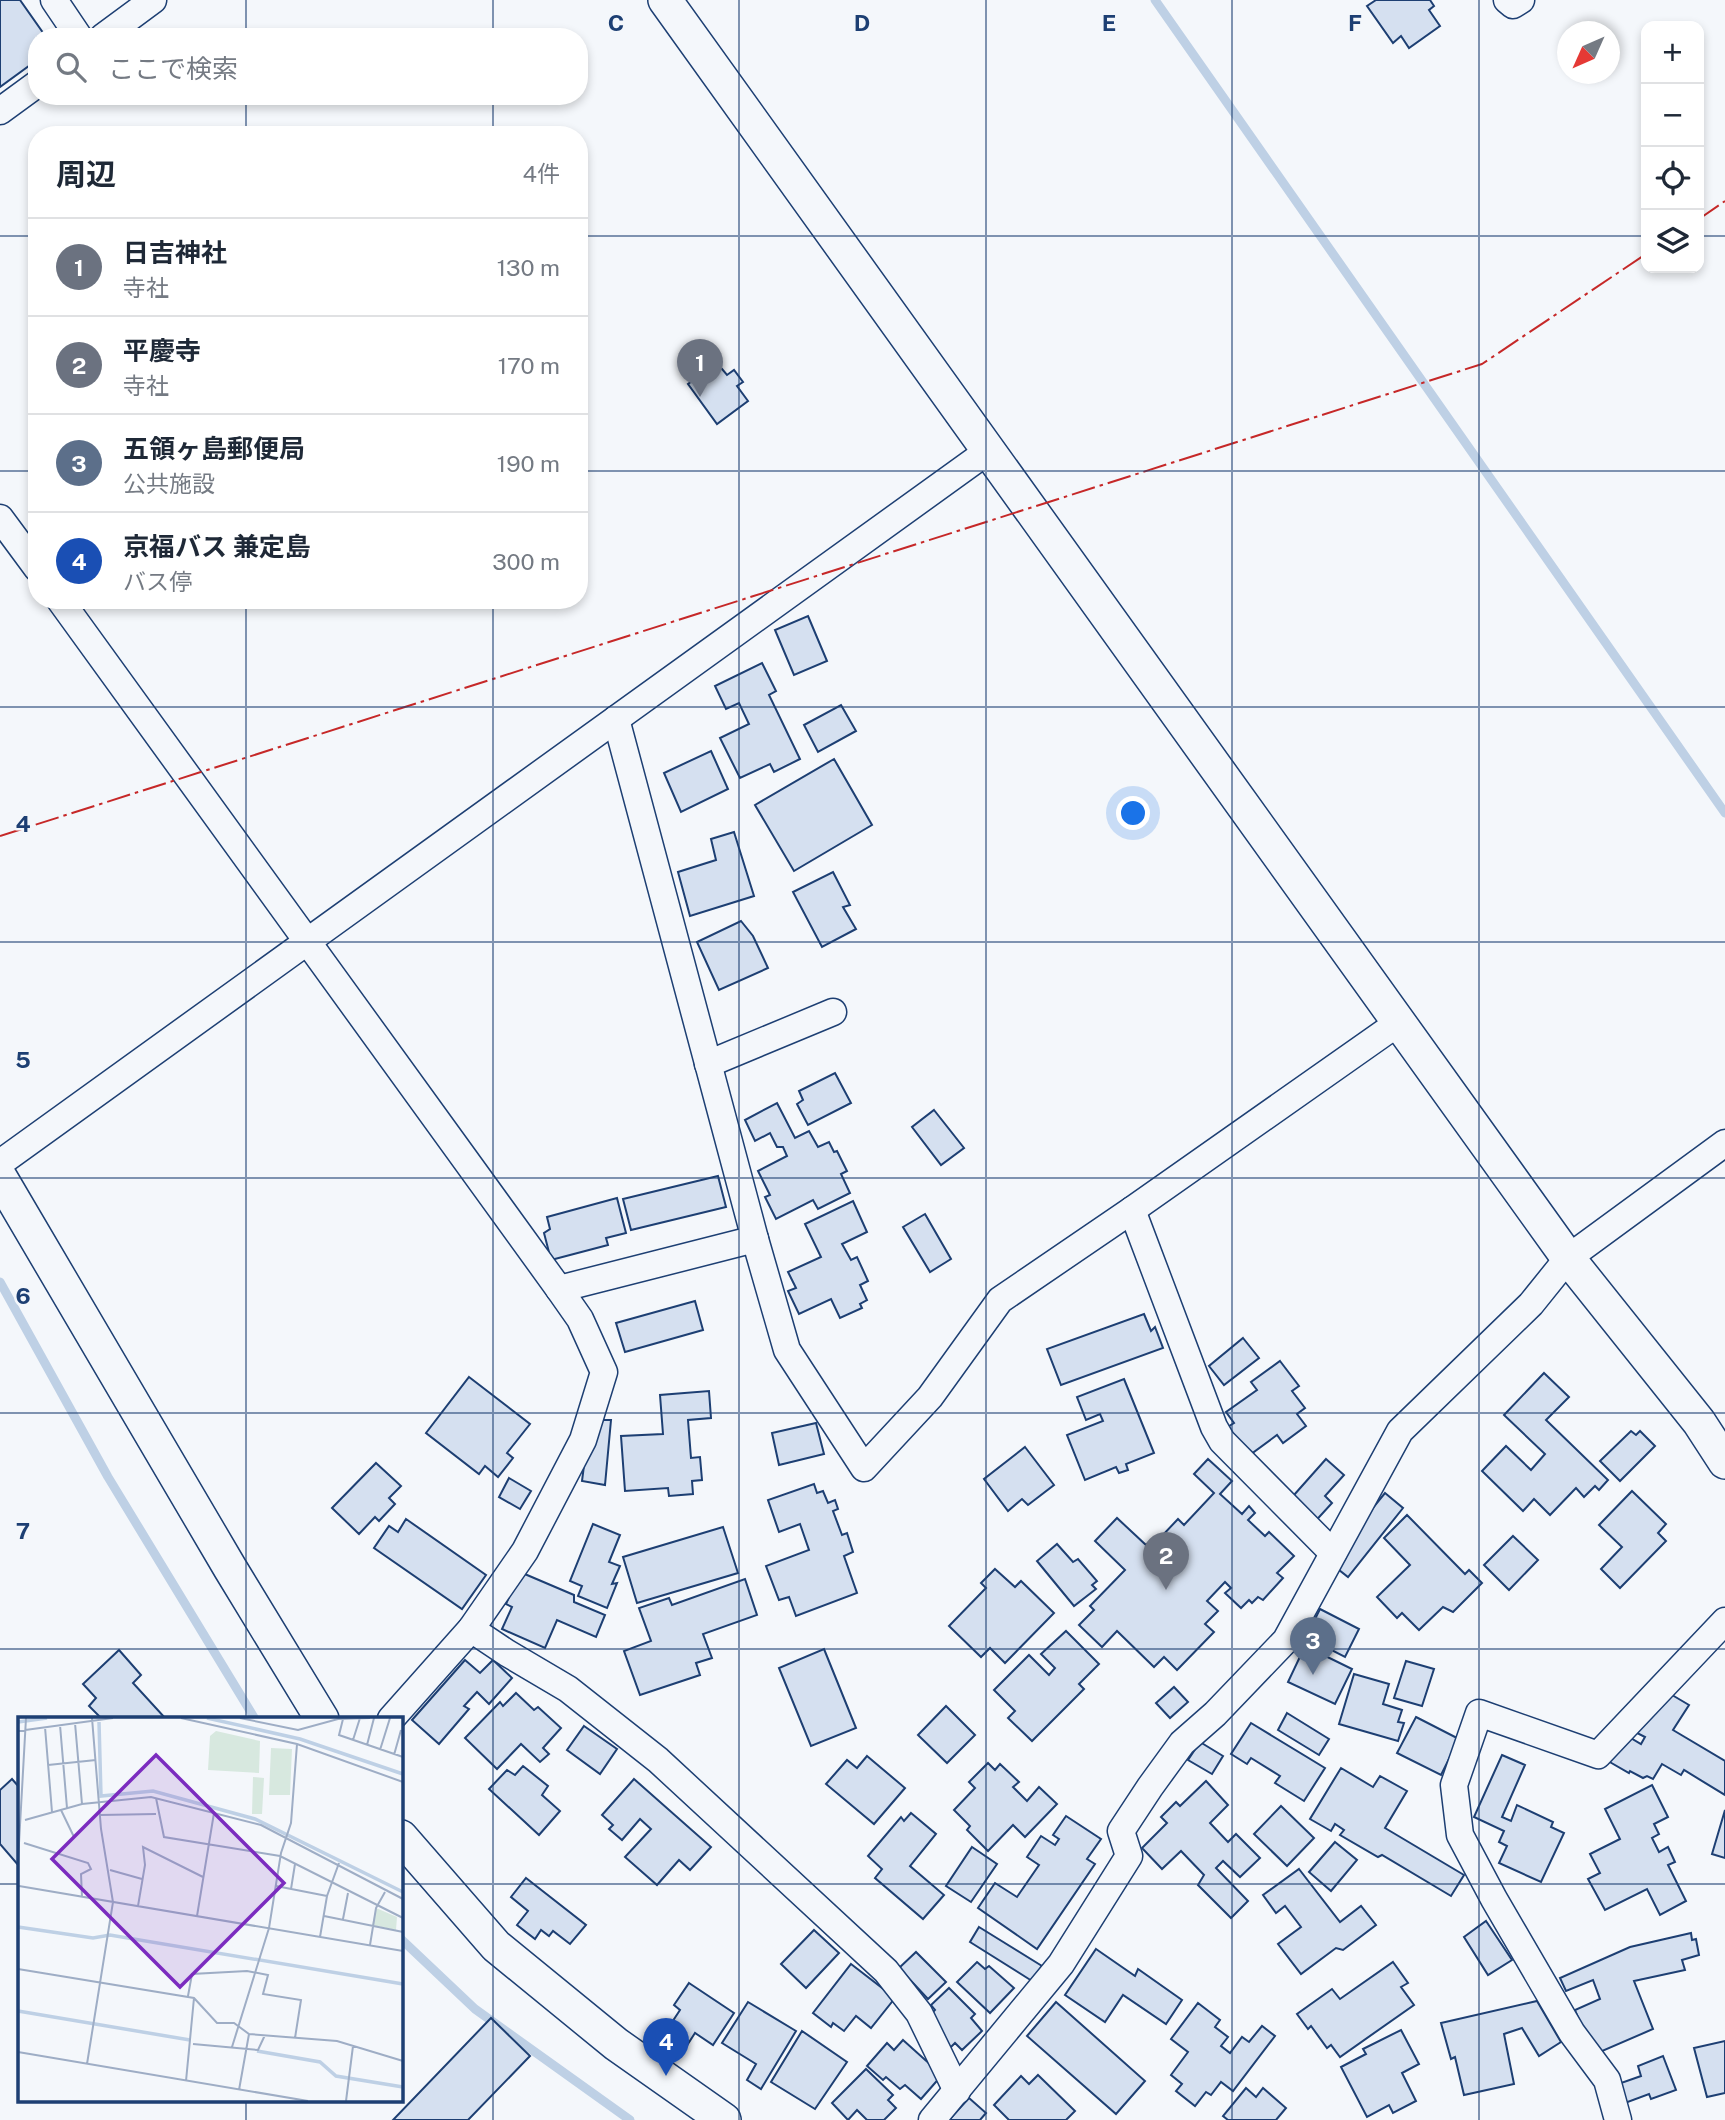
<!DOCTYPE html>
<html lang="ja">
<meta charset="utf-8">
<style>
body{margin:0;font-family:"Public Sans","Noto Sans JP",sans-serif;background:#f6f6f7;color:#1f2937}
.controls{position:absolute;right:21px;top:21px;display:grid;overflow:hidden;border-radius:14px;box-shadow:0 4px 10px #0003}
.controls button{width:63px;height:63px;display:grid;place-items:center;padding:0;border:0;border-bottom:2px solid #e0e1e3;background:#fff;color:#1f2937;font:35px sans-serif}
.compass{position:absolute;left:1557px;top:21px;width:63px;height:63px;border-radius:50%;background:#fff;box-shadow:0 4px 10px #0003;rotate:225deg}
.you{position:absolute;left:1134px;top:814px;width:24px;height:24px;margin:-18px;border:5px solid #fff;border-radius:50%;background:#1a73e8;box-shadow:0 0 0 10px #1a73e833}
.badge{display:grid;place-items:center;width:46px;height:46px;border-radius:50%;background:#c62828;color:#fff;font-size:23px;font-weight:700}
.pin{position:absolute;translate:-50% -58px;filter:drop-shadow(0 2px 4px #0008)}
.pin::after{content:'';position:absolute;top:37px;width:24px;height:21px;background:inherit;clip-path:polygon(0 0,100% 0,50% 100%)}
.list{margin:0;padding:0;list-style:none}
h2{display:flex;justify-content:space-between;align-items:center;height:91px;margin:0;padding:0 28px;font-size:30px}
h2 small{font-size:23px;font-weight:400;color:#747a83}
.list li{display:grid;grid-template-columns:46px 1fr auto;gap:21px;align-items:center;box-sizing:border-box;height:98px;padding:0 28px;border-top:2px solid #e0e1e3}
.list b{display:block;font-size:26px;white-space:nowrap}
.list p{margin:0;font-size:23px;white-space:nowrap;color:#747a83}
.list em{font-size:23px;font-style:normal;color:#747a83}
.icon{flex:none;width:38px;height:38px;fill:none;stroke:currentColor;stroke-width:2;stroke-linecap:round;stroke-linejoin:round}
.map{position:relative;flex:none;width:1725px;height:2120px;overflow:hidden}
.search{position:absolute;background:#fff;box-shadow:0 4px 10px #0003;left:28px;top:28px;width:560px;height:77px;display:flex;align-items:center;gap:18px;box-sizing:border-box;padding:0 24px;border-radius:28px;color:#747a83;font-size:26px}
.panel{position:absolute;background:#fff;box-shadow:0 4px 10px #0003;left:28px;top:126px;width:560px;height:483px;border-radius:28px}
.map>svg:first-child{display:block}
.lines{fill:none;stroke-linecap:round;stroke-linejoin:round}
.stream{stroke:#bed0e5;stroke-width:9}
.building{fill:#d5e0f0;stroke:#1d3f73;stroke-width:2}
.minor-casing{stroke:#1d3f73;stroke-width:29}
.tertiary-casing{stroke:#1d3f73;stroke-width:36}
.minor{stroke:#f4f7fb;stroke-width:26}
.tertiary{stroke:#f4f7fb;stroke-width:33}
.power{stroke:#c62828;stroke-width:2;stroke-dasharray:24 5 3.5 5;stroke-linecap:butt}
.grid{fill:none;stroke:#1d3f73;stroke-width:2;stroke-opacity:0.55}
.inset-river{fill:none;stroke:#bed0e5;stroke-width:3.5}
.inset-road{fill:none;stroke:#9eadc5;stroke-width:2}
.view{fill:#7b2cbf;fill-opacity:0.15;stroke:#7b2cbf;stroke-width:3.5}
.inset-edge{fill:none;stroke:#1d3f73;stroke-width:3.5}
.grid-label{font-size:23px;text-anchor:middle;font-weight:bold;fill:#1d3f73;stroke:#f4f7fb;stroke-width:5;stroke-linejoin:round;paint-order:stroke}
</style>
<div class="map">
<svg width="1725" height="2120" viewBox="0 0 1725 2120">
<rect width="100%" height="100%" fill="#f4f7fb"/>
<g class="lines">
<!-- stream -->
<g class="stream">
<path d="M1155,0L1725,813"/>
<path d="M0,1282L108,1477L255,1719"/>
<path d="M401,1939L475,2009L630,2120"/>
</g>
</g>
<!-- building -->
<g class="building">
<path d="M0,0H20L46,37H37V60L0,87Z"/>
<path d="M1376,0H1430L1434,6L1429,10L1440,26L1409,48L1401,36L1393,43L1367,6Z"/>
<path d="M717,363L727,375L734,370L743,382L737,386L748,401L717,424L688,384Z"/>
<path d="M808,616L827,661L794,675L775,630Z"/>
<path d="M762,663L776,691L769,695L800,759L774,772L770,764L740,778L720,738L749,724L739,703L726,709L715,686Z"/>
<path d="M841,705L856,731L818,752L804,725Z"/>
<path d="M711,751L728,789L681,812L664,773Z"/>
<path d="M834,759L872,825L794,871L755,805Z"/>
<path d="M734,832L754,896L690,916L678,872L716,860L711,839Z"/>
<path d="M833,872L850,905L843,907L856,929L822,947L793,892Z"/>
<path d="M741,921L753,936L768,968L719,990L697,942Z"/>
<path d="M835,1073L851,1103L808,1125L797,1104L803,1100L799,1091Z"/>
<path d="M777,1103L795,1138L809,1131L818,1147L829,1142L834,1152L837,1151L847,1171L841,1174L850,1193L818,1209L813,1200L776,1219L765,1197L770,1195L758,1171L787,1156L783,1147H777L770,1133L755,1141L745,1120Z"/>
<path d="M934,1110L964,1148L941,1165L912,1127Z"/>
<path d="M718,1176L726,1207L631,1230L623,1199Z"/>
<path d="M617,1198L626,1233L606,1238L608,1245L551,1260L544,1233L550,1229L547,1217Z"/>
<path d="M853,1201L867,1232L842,1244L851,1260L857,1257L868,1281L860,1285L867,1300L860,1304L862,1308L840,1318L831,1299L799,1314L788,1291L796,1288L788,1272L821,1257L805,1224Z"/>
<path d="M925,1214L951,1259L930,1272L903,1227Z"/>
<path d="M695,1301L703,1330L625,1352L616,1323Z"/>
<path d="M1144,1314L1151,1331L1155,1327L1163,1348L1061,1385L1047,1349Z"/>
<path d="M1243,1338L1259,1358L1224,1385L1209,1366Z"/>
<path d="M1280,1361L1299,1386L1292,1391L1305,1408L1297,1414L1306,1426L1283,1443L1277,1435L1247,1457L1226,1428L1234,1423L1226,1412L1257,1390L1251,1382Z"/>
<path d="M1544,1373L1569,1397L1546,1420L1608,1480L1599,1490L1595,1486L1584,1497L1576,1488L1550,1515L1534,1499L1523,1511L1482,1471L1506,1446L1531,1470L1545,1454L1504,1415Z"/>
<path d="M469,1377L530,1424L507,1453L513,1458L498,1477L485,1466L479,1474L426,1433Z"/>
<path d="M1124,1379L1154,1453L1126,1464L1128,1470L1119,1473L1116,1467L1085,1480L1067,1435L1103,1421L1100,1414L1086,1420L1077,1397Z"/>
<path d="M709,1391L711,1418L688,1420L691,1458L700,1457L702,1480L692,1481L693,1494L669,1496L668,1488L625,1491L621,1436L663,1434L660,1395Z"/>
<path d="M599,1420H611L605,1485L582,1481L588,1434Z"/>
<path d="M816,1423L824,1454L779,1465L772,1433Z"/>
<path d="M1631,1431L1636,1435L1640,1431L1655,1446L1620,1481L1600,1461Z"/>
<path d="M1025,1447L1054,1485L1028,1505L1022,1499L1008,1511L984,1479Z"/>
<path d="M1208,1459L1232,1481L1220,1494L1242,1514L1249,1506L1255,1513L1248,1520L1265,1536L1269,1532L1294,1556L1277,1573L1283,1578L1263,1600L1258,1597L1252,1603L1249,1600L1241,1608L1225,1593L1231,1588L1225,1582L1207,1601L1218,1611L1205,1624L1214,1632L1177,1670L1164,1657L1154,1667L1117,1631L1102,1647L1079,1625L1094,1610L1090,1606L1125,1570L1095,1541L1117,1518L1146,1545L1150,1541L1158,1549L1164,1542L1160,1538L1178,1519L1184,1525L1214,1493L1194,1474Z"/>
<path d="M1326,1459L1344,1475L1325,1496L1332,1503L1311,1526L1286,1504Z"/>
<path d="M376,1463L401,1486L389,1498L395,1504L379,1521L375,1517L359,1534L332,1508Z"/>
<path d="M509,1478L531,1491L520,1509L499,1497Z"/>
<path d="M814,1484L817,1493L823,1491L828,1503L835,1500L838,1509L833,1511L842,1535L847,1533L853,1552L844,1556L857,1593L796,1616L789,1597L779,1600L766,1566L809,1550L800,1524L779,1532L768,1500Z"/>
<path d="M1632,1491L1666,1524L1658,1533L1666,1541L1620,1588L1601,1569L1622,1547L1599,1525Z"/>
<path d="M1385,1493L1403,1508L1348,1577L1329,1562Z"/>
<path d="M1407,1515L1465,1574L1469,1570L1482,1583L1453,1612L1443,1607L1419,1630L1402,1613L1397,1618L1377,1597L1410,1565L1384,1538Z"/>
<path d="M406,1519L486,1575L462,1609L374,1548L389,1526L398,1532Z"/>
<path d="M593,1524L620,1535L609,1562L620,1566L612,1584L617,1583L607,1608L578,1596L582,1586L570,1581Z"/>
<path d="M723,1527L738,1573L637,1603L623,1557Z"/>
<path d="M1513,1536L1538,1560L1509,1590L1484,1565Z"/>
<path d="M1057,1544L1073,1562L1078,1559L1097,1581L1092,1585L1096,1589L1074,1606L1037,1561Z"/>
<path d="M995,1569L1015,1587L1021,1581L1054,1613L1005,1663L990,1648L981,1657L949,1626L986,1588L981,1583Z"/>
<path d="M520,1572L574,1595V1602L605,1615L596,1637L557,1620L545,1648L502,1629L512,1607L506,1604Z"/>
<path d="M745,1579L757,1615L703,1634L712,1658L696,1663L700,1675L640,1695L624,1651L651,1641L639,1608L669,1598L672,1605Z"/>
<path d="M1320,1609L1359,1629L1345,1657L1306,1637Z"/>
<path d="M1066,1631L1099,1664L1079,1684L1084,1689L1032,1741L1008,1718L1015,1711L994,1690L1029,1655L1049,1675L1055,1668L1041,1654Z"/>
<path d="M1305,1646L1352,1669L1335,1704L1288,1682Z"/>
<path d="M824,1649L856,1728L811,1746L779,1668Z"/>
<path d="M119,1650L141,1675L133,1683L166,1719H102L89,1706L96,1698L83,1684Z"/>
<path d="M465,1660L480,1673L493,1660L512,1678L489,1704L477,1692L464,1706L469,1709L439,1744L412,1720Z"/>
<path d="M1406,1661L1434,1669L1422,1706L1394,1698Z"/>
<path d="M1354,1674L1389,1684L1383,1704L1402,1710L1398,1722L1404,1723L1398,1741L1339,1724Z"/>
<path d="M1174,1687L1188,1702L1170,1718L1156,1703Z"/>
<path d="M1667,1692L1689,1705L1673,1730L1725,1761V1795L1684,1770L1681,1775L1662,1764L1653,1779L1647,1776L1643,1778L1630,1771L1629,1773L1608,1761L1624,1734L1641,1744L1645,1737L1633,1731Z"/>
<path d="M516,1693L534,1710L538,1707L561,1728L543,1748L549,1754L540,1762L521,1744L497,1769L465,1738L500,1702L503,1706Z"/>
<path d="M946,1706L975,1735L947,1763L918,1735Z"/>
<path d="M1287,1713L1329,1739L1319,1755L1278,1730Z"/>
<path d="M1416,1717L1459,1739L1441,1775L1397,1753Z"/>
<path d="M1251,1723L1325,1768L1304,1801L1275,1783L1280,1776L1251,1758L1247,1764L1231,1754Z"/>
<path d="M584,1726L617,1749L600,1774L567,1750Z"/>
<path d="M1200,1742L1223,1756L1212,1774L1188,1760Z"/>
<path d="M1502,1755L1525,1765L1502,1817L1511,1821L1517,1805L1553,1822L1551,1827L1564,1833L1541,1882L1499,1863L1507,1846L1499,1842L1504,1831L1474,1817Z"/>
<path d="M867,1756L905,1788L874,1824L826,1784L847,1760L857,1768Z"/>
<path d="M988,1763L995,1770L1000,1764L1019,1782L1013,1787L1027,1801L1039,1787L1057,1804L1025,1837L1013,1825L988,1851L967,1830L970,1826L954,1810L975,1788L969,1782Z"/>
<path d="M523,1766L548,1786L542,1795L560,1811L539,1835L489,1789L507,1770L515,1775Z"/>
<path d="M1341,1768L1373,1787L1380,1776L1407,1791L1385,1828L1464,1875L1451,1896L1382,1855L1378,1857L1340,1835L1344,1830L1335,1824L1331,1831L1310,1819Z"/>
<path d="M12,1779L19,1787V1866L0,1844V1790Z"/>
<path d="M634,1779L711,1847L690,1870L679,1860L657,1885L625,1857L651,1829L640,1819L622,1840L609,1829L613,1825L602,1815Z"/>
<path d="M1206,1781L1228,1805L1210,1823L1228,1842L1236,1834L1260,1858L1240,1877L1223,1861L1216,1868L1248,1901L1231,1918L1198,1885L1204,1875L1181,1851L1162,1869L1142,1848L1167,1823L1161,1817L1176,1802L1180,1806Z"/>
<path d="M1652,1785L1668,1817L1654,1824L1659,1834L1652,1838L1659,1852L1668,1847L1675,1862L1668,1865L1686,1901L1660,1915L1647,1889L1605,1910L1588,1879L1600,1873L1590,1854L1620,1839L1605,1809Z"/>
<path d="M1281,1806L1314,1838L1287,1866L1254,1834Z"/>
<path d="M1725,1810V1858L1712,1854Z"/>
<path d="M911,1813L936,1834L910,1866L944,1895L923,1919L875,1878L882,1869L868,1856L901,1817L904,1821Z"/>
<path d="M1066,1816L1101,1839L1087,1859L1095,1864L1037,1949L978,1908L995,1883L1017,1897L1039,1865L1027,1857L1041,1836L1055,1845L1059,1839L1053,1835Z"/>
<path d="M1335,1842L1357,1860L1331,1891L1309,1872Z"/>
<path d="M972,1847L997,1864L971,1902L946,1886Z"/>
<path d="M1299,1869L1340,1922L1361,1906L1376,1925L1343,1950L1336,1948L1301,1974L1278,1944L1301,1927L1285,1906L1276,1913L1263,1895Z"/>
<path d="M526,1878L586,1925L570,1944L553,1931L549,1936L541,1930L535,1939L517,1925L528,1911L511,1897Z"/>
<path d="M1486,1921L1512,1960L1488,1975L1464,1937Z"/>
<path d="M979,1927L1042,1966L1032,1981L970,1942Z"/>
<path d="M814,1930L839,1953L806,1988L781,1964Z"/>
<path d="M1691,1933L1692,1940L1696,1939L1699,1955L1682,1960L1685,1970L1634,1981L1653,2029L1593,2055L1575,2010L1600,1999L1593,1980L1566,1991L1560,1978L1630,1947Z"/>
<path d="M1096,1949L1135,1976L1138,1969L1182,2000L1166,2024L1123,1995L1105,2022L1065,1995Z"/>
<path d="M916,1952L946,1982L928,1999L899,1968Z"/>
<path d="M977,1962L985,1969L989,1966L1014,1988L990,2013L957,1982Z"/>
<path d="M1393,1962L1408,1983L1401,1987L1414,2005L1340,2057L1331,2045L1327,2048L1311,2026L1308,2029L1297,2014L1332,1989L1340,1999Z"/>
<path d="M851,1964L895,1998L871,2028L856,2016L844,2031L833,2023L831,2027L813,2013Z"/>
<path d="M689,1983L734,2013L713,2045L695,2033L684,2050L663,2036L680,2010L674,2005Z"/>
<path d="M949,1988L975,2014L971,2018L982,2031L962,2050L955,2043L950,2048L930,2015L935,2010L931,2005Z"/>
<path d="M1537,2001L1561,2042L1539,2056L1522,2028L1504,2034L1514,2084L1464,2095L1455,2057L1451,2059L1441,2023Z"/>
<path d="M748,2002L796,2031L761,2089L747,2080L756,2064L722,2043Z"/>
<path d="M1056,2002L1145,2081L1116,2114L1027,2036Z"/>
<path d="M1198,2003L1220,2020L1215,2027L1228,2037L1221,2046L1230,2053L1242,2037L1249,2042L1262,2026L1275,2036L1233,2091L1221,2082L1211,2095L1206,2092L1195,2106L1176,2091L1182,2084L1171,2075L1188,2052L1171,2039Z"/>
<path d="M491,2018L530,2056L468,2120H393Z"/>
<path d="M1401,2030L1419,2064L1402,2073L1416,2101L1393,2113L1389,2105L1367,2117L1341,2067L1366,2054L1363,2049Z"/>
<path d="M802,2031L847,2062L815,2109L771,2082Z"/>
<path d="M903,2040L942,2075L921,2099L905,2085L900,2089L886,2077L883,2080L867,2066L887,2043L894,2050Z"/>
<path d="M1725,2041V2093L1707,2097L1694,2048Z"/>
<path d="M1663,2056L1676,2090L1651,2099L1649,2094L1625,2103L1618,2084L1641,2076L1638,2066Z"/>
<path d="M866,2069L893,2095L888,2100L896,2108L884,2120H867L857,2110L848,2120L832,2103Z"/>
<path d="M1038,2075L1075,2111L1066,2120H1009L994,2105L1021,2076L1029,2084Z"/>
<path d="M1246,2088L1256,2097L1263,2088L1286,2108L1276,2120H1228L1223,2116Z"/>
<path d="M969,2098L986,2113L980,2120H949Z"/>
</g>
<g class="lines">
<defs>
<g id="minor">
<path d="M54,0L79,37"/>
<path d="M1507,0L1513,5L1521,0"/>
<path d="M103,37L153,0"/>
<path d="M0,111L37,84"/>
<path d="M0,518L37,568"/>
<path d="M60,600L559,1289L580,1319L604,1372L583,1440L525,1551L471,1629L391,1719"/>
<path d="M616,719L755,1239L787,1350L864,1468L930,1397L1000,1300L1132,1210L1398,1023"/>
<path d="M708,1064L833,1012"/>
<path d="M0,1163L988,451"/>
<path d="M1132,1210L1214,1427L1222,1441L1333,1553"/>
<path d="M559,1289L755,1239"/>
<path d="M471,1629L507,1653L568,1689L658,1760L886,1971L919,2013L957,2091"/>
<path d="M932,2120L1061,1964L1129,1856L1121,1831L1150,1787L1182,1743L1215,1714L1286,1640L1400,1431L1531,1304L1568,1258L1725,1143"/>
<path d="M1618,2120L1607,2080L1572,2033L1494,1899L1460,1835L1454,1785L1479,1713L1598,1755L1725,1621"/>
</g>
<g id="tertiary">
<path d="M665,0L1568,1258L1699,1422L1725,1462"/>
<path d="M0,1177L230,1568L322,1719"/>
<path d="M401,1837L496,1946L616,2044L724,2120"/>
</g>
</defs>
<!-- minor casing -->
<use href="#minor" class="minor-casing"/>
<!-- tertiary casing -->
<use href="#tertiary" class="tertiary-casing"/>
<!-- minor -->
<use href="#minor" class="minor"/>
<!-- tertiary -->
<use href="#tertiary" class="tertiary"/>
<!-- power -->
<g class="power">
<path d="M1699,219L1725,201"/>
<path d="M0,836L1482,364L1646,254"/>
</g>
</g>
<!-- grid -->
<path class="grid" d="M246,0V37M493,0V37M739,0V2120M986,0V2120M1232,0V2120M1479,0V2120M246,96V135M493,96V135M0,236H37M579,236H1646M1699,236H1725M0,471H37M579,471H1725M246,600V1719M493,600V2120M0,707H1725M0,942H1725M0,1178H1725M0,1413H1725M0,1649H1725M0,1884H19M401,1884H1725M246,2101V2120"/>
<!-- overview -->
<g transform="translate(18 1717)">
<rect width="385" height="385" fill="#f4f7fb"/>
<path d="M198,14L242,24L241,56L190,53L192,19ZM253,31L274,32L272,78H251ZM235,60L246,61L244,97H234ZM358,191L379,200L378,213L354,208Z" fill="#d7e8df"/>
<path class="inset-river" d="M189,1L282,22L385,57M0,5L29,1M81,5L83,79L135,74L237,102L385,175M0,210L75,221L92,218L385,267M0,294L172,323M239,334L302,345L318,359L385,370"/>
<path class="inset-road" d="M163,1L279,27L385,65M222,1L280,13L320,2L352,1M325,2L321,18L385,40M57,6L64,87M42,8L49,91M27,10L34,95M0,14L95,1M335,23L342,1M349,28L356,1M362,33L372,1M376,38L383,13M30,48L78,43M138,81L146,120L262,139L385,201M43,93L56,120M82,98L138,97M7,103L64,87L133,80L243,108L385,182M6,126L70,146L73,152L63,157L64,180M0,144L8,1M92,153L124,162M1,169L385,234M258,169L309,179M273,172L277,147M120,189L127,148L125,130L185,160M179,199L196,96M306,199L385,215M325,202L330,176M302,220L309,179L321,146M352,228L358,191L367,175M0,252L176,281L199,306H216L231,317L319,324L385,344M170,279L174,257L229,254L250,258L245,277L283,283L277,321M175,327L240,333L247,318M214,330L251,211L263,136L273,106L279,27M0,335L290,384M69,347L95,185L83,112L74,1M168,364L176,281M221,373L231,317M328,384L335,329"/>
<path class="view" d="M138,38L266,166L162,270L34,142Z"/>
<rect width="385" height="385" class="inset-edge"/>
</g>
<g class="grid-label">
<text x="616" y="31">C</text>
<text x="862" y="31">D</text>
<text x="1109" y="31">E</text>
<text x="1355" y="31">F</text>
<text x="23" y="832">4</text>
<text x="23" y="1068">5</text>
<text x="23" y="1304">6</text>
<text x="23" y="1539">7</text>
</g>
</svg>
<div class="controls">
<button>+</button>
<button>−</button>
<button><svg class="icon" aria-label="locate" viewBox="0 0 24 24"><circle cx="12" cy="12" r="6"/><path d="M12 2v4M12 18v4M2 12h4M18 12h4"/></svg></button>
<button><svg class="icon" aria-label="layers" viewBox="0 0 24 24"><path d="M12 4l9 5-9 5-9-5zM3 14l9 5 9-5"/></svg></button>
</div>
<svg class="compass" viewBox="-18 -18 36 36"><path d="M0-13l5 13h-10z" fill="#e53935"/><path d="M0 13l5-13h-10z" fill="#747a83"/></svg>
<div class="you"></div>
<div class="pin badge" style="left:700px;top:397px;background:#6b7280">1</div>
<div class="pin badge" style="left:1166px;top:1590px;background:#6b7280">2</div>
<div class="pin badge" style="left:1313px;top:1675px;background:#5c6f8a">3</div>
<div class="pin badge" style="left:666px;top:2076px;background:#1a4fb4">4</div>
<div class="search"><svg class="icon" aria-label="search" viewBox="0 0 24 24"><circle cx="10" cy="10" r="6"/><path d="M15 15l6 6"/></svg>ここで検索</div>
<section class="panel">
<h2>周辺<small>4件</small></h2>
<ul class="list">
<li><span class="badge" style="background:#6b7280">1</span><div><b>日吉神社</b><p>寺社</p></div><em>130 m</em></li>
<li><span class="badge" style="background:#6b7280">2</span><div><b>平慶寺</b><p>寺社</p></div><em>170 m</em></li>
<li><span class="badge" style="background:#5c6f8a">3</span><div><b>五領ヶ島郵便局</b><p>公共施設</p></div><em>190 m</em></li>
<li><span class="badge" style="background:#1a4fb4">4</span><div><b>京福バス 兼定島</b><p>バス停</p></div><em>300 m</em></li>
</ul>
</section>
</div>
